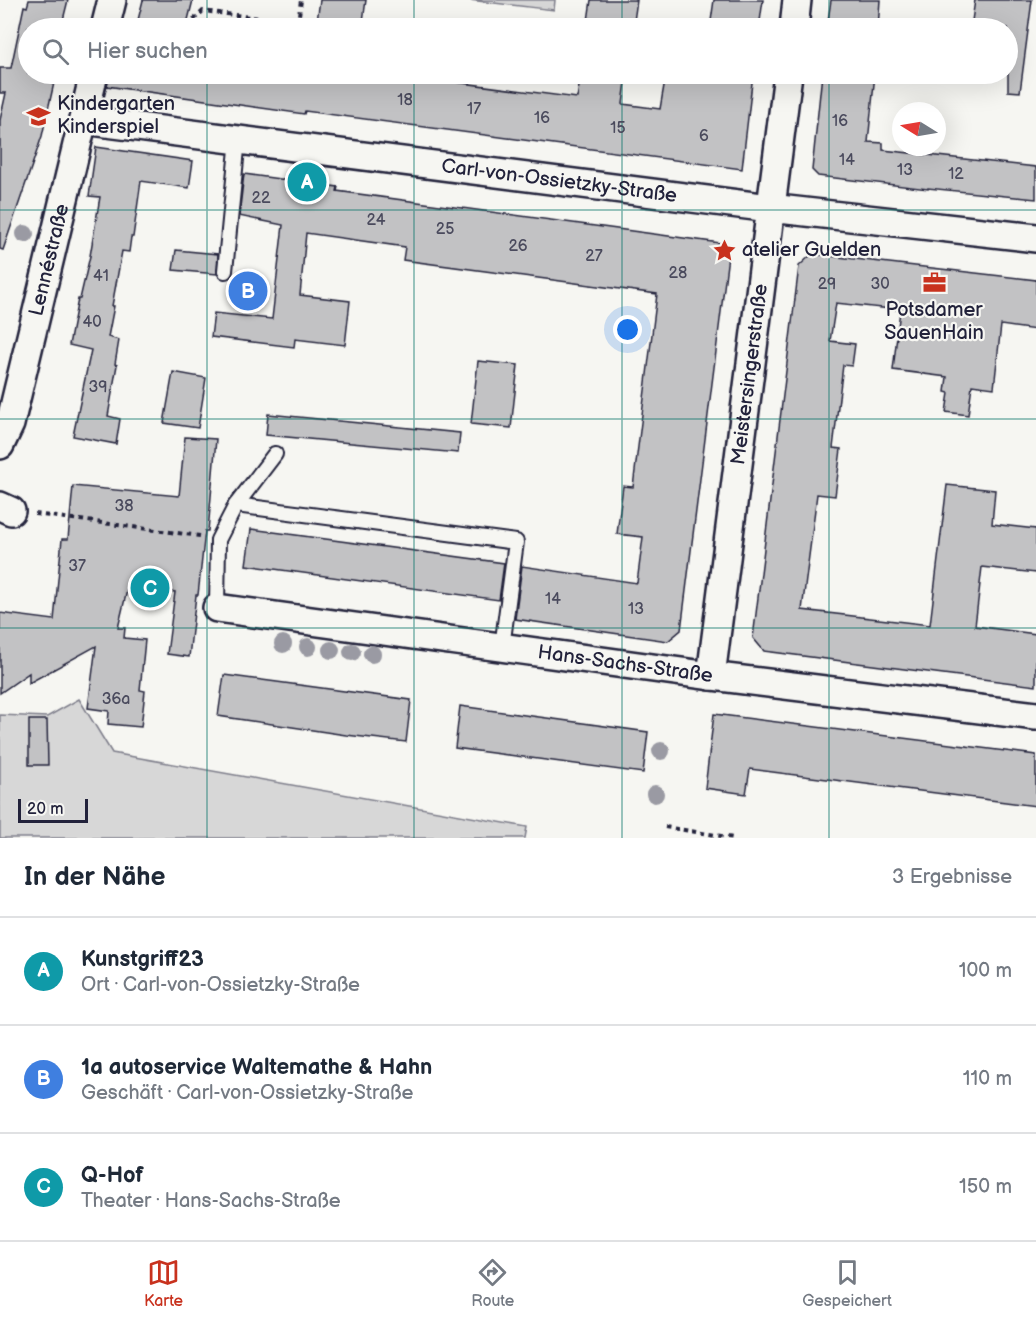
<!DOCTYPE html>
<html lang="de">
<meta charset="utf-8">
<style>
body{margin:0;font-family:"Balsamiq Sans",sans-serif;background:#f2f2f3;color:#1f2937}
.compass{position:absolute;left:892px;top:102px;width:54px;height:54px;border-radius:50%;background:#fff;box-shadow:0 6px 24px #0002;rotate:281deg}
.scale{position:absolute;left:18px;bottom:15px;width:70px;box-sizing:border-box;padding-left:6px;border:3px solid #22223b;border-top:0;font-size:16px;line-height:21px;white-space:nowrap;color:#22223b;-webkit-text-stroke:4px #f6f6f2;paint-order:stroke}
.you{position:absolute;left:628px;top:330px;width:21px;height:21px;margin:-15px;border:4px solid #fff;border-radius:50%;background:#1a73e8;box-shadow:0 0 0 9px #1a73e833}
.badge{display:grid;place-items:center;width:39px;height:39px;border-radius:50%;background:#c8321e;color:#fff;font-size:20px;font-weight:700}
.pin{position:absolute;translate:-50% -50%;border:3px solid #fff;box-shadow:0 2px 6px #0006}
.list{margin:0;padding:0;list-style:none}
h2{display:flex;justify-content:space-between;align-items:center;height:78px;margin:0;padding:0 24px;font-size:26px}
h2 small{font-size:20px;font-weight:400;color:#747a83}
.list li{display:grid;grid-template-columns:39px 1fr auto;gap:18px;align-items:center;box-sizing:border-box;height:108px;padding:0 24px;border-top:2px solid #e0e1e3}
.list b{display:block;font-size:22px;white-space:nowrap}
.list p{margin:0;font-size:20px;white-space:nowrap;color:#747a83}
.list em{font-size:20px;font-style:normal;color:#747a83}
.icon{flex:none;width:33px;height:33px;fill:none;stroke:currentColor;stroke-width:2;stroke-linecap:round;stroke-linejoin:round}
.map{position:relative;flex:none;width:1036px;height:838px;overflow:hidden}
.search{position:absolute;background:#fff;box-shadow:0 6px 24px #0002;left:18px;right:18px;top:18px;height:66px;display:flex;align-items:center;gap:15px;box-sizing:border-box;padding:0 21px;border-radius:33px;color:#747a83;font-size:22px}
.sheet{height:402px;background:#fff}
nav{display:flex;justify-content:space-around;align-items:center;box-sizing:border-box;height:84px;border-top:2px solid #e0e1e3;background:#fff;font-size:16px;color:#747a83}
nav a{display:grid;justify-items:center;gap:3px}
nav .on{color:#c8321e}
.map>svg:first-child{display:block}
.green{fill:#d7d7d7;stroke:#7c7c89;stroke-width:1.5}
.building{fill:#c2c2c4;stroke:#22223b;stroke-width:1.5}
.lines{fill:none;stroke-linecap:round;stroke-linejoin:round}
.lane-casing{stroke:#22223b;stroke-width:18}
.street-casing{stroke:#22223b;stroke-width:32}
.path{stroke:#22223b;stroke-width:4;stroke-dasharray:4.5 4.5;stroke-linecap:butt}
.lane{stroke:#f6f6f2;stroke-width:14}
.street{stroke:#f6f6f2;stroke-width:27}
.tree{fill:#9a9aa3}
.grid{fill:none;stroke:#0f766e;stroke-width:1.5;stroke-opacity:0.55}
.labels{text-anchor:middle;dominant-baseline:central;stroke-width:4.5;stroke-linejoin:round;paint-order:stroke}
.number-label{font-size:16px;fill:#4a4a5d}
.poi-label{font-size:20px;fill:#22223b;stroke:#f6f6f2;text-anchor:start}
.street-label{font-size:20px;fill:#22223b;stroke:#f6f6f2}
</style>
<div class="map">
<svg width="1036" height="838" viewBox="0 0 1036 838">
<rect width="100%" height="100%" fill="#f6f6f2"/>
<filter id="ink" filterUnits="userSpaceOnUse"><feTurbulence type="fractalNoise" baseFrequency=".0167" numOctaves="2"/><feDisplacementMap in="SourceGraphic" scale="12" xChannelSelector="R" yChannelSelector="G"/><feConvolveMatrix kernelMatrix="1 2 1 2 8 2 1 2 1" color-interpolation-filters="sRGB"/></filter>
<g filter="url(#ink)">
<!-- green -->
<g class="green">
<path d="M469,0H555L554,10Z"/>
<path d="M79,699L112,753L527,827L525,838H0V715L47,717Z"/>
</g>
<!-- building -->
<g class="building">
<path d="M29,0H68L61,28H28V74H56L42,136L3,250L0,249V120L6,93H0V68H11L24,6L27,7Z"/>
<path d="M143,0H193L186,28H136Z"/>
<path d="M320,0H366L362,28H316Z"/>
<path d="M591,0H637L633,28H587Z"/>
<path d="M714,0H763L759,28H710Z"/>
<path d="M831,0H880L878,28H827Z"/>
<path d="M975,0H1032L1020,92L1008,91V28H971Z"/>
<path d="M109,74H394L577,98L581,74H627L623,104L660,109L666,74H685L707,76L708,74H753L742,169L305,111L304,114L107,86Z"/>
<path d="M822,74H875L868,142L883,143V150L1036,167V199L928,188V189L818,176L812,170Z"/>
<path d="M96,147L193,161L189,188L141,181L133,237H131L129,252L122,251L112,306H114L108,337L119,340L115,364L117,365L108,416L120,419L116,444L73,436L91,350L69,345L78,299H80L90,256L100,197L89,196Z"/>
<path d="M244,174L338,187L337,191L720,243L728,256L681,630L668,641L515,619L522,566L637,583L643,537L617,534L623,486L633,487L657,294L403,260L405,247L306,233L300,295L350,301L345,345L295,339L294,347L211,337L214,313L272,319L283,225L239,216Z"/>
<path d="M176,250L218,254L217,274L173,270Z"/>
<path d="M812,254L1036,280V330L1001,325L994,388L972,385L968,415L946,412L949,393L945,392L947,377L893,370L900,310L836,303L830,341L855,344L852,366L843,365L833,448L841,449L835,496L817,494L802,610L930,625L947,485L995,490L992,524L1036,529V573L982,567L975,626L1036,634V686L764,651L753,638L799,266Z"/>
<path d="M478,361L518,365L511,428L471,424Z"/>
<path d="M173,372L206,378L198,428L164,423Z"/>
<path d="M268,414L460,433L458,453L266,435Z"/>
<path d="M185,437L216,439L208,531H205L198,595H196L189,657L167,654L175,592L128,586L118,628H125L124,638L145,640L140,690L145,691L141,727L108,724L109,711L88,708L96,646L29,683V673L0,693V613L54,620L62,539H68L73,486L179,496Z"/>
<path d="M251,529L504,563L499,600L246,565Z"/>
<path d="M224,675L411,700L406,742L346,735L218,716Z"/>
<path d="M460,706L648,732L643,773L455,748Z"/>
<path d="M714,714L1036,755V806L750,769L746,794L705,788Z"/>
<path d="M29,720H47L48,765H29Z"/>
</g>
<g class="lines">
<defs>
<g id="lane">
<path d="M225,271L238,139"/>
<path d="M236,505L516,542L502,647"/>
<path d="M217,608L218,540L236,505L275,454"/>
</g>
<g id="street">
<path d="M105,28L112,0"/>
<path d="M794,28L797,0"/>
<path id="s1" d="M83,120L770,208L1036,238"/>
<path id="s2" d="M0,445L10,424L94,74"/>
<path d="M0,506L11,511"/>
<path id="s3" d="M217,608L711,676L1036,716"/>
<path id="s4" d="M711,676L788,74"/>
</g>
</defs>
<!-- lane casing -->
<use href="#lane" class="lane-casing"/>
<!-- street casing -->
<use href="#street" class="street-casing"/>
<!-- path -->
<g class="path">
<path d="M187,26L203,11L298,23L301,0"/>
<path d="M35,514L200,536"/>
<path d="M665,827L734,838"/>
</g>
<!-- lane -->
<use href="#lane" class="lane"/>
<!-- street -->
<use href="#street" class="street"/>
</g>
<!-- trees -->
<g class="tree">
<circle cx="25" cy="234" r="9"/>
<circle cx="283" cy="644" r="9"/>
<circle cx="308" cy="647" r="9"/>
<circle cx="331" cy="650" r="9"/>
<circle cx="352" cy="652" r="9"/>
<circle cx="372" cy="654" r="9"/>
<circle cx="661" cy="751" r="9"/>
<circle cx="655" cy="794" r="9"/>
</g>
</g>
<!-- grid -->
<path class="grid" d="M207,0V28M414,0V28M622,0V28M829,0V28M207,74V838M414,74V838M622,74V838M829,74V838M0,210H1036M0,419H1036M0,628H1036"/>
<!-- icons -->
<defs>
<symbol id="school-bare" viewBox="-9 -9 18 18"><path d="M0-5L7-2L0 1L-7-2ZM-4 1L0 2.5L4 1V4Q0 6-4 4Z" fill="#c8321e" stroke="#f6f6f2" stroke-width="2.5" paint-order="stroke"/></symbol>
<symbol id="sight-bare" viewBox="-9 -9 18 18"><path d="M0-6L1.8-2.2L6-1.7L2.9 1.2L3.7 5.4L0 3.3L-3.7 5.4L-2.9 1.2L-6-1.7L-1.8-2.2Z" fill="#c8321e" stroke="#f6f6f2" stroke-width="2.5" paint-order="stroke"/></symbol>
<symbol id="office-bare" viewBox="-9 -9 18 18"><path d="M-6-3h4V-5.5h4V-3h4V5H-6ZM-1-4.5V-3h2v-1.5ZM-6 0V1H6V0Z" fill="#c8321e" stroke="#f6f6f2" stroke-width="2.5" paint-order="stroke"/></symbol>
</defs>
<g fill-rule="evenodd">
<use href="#school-bare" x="22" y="100" width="33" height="33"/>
<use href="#sight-bare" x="708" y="234" width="33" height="33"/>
<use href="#office-bare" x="918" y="266" width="33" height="33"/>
</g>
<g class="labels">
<!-- number labels -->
<g class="number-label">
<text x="405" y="100">18</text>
<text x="474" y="109">17</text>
<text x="542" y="118">16</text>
<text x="840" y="121">16</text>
<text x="618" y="128">15</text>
<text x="704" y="136">6</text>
<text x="847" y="160">14</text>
<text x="905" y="170">13</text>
<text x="956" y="174">12</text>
<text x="261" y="198">22</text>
<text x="376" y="220">24</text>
<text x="445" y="229">25</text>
<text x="518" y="246">26</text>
<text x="594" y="256">27</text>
<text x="678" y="273">28</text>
<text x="101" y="276">41</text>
<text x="827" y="284">29</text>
<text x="880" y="284">30</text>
<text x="92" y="322">40</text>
<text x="98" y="387">39</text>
<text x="124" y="506">38</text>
<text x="77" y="566">37</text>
<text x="553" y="599">14</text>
<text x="636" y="609">13</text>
<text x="116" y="699">36a</text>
</g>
<!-- poi labels -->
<g class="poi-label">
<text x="57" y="104">Kindergarten<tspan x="57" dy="23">Kinderspiel</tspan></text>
<text x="742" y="250">atelier Guelden</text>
<text x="934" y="310" text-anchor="middle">Potsdamer<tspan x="934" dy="23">SauenHain</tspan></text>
</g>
<!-- street labels -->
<g class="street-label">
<text stroke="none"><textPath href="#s1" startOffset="480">Carl-von-Ossietzky-Straße</textPath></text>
<text stroke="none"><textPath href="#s2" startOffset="192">Lennéstraße</textPath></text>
<text stroke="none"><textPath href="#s4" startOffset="304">Meistersingerstraße</textPath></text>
<text stroke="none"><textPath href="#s3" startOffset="412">Hans-Sachs-Straße</textPath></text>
</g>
</g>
</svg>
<svg class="compass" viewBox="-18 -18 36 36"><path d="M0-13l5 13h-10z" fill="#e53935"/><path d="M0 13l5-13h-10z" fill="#747a83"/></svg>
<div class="scale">20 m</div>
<div class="you"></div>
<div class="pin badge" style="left:307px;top:182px;background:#0f9aa8">A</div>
<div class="pin badge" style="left:248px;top:291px;background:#3f7fe0">B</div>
<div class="pin badge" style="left:150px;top:588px;background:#0f9aa8">C</div>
<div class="search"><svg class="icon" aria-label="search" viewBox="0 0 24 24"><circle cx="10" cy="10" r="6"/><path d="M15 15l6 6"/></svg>Hier suchen</div>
</div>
<section class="sheet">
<h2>In der Nähe<small>3 Ergebnisse</small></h2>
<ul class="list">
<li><span class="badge" style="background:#0f9aa8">A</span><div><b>Kunstgriff23</b><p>Ort · Carl-von-Ossietzky-Straße</p></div><em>100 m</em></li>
<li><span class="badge" style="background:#3f7fe0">B</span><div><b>1a autoservice Waltemathe &amp; Hahn</b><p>Geschäft · Carl-von-Ossietzky-Straße</p></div><em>110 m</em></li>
<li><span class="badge" style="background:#0f9aa8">C</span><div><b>Q-Hof</b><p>Theater · Hans-Sachs-Straße</p></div><em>150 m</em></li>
</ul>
</section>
<nav>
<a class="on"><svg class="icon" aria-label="map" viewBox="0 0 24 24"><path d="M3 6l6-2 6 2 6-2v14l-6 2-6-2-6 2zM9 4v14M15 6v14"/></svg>Karte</a>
<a><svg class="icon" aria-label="directions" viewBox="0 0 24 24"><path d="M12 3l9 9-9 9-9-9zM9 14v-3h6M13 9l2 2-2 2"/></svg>Route</a>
<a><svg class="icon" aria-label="saved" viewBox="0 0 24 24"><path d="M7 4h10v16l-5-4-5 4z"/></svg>Gespeichert</a>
</nav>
